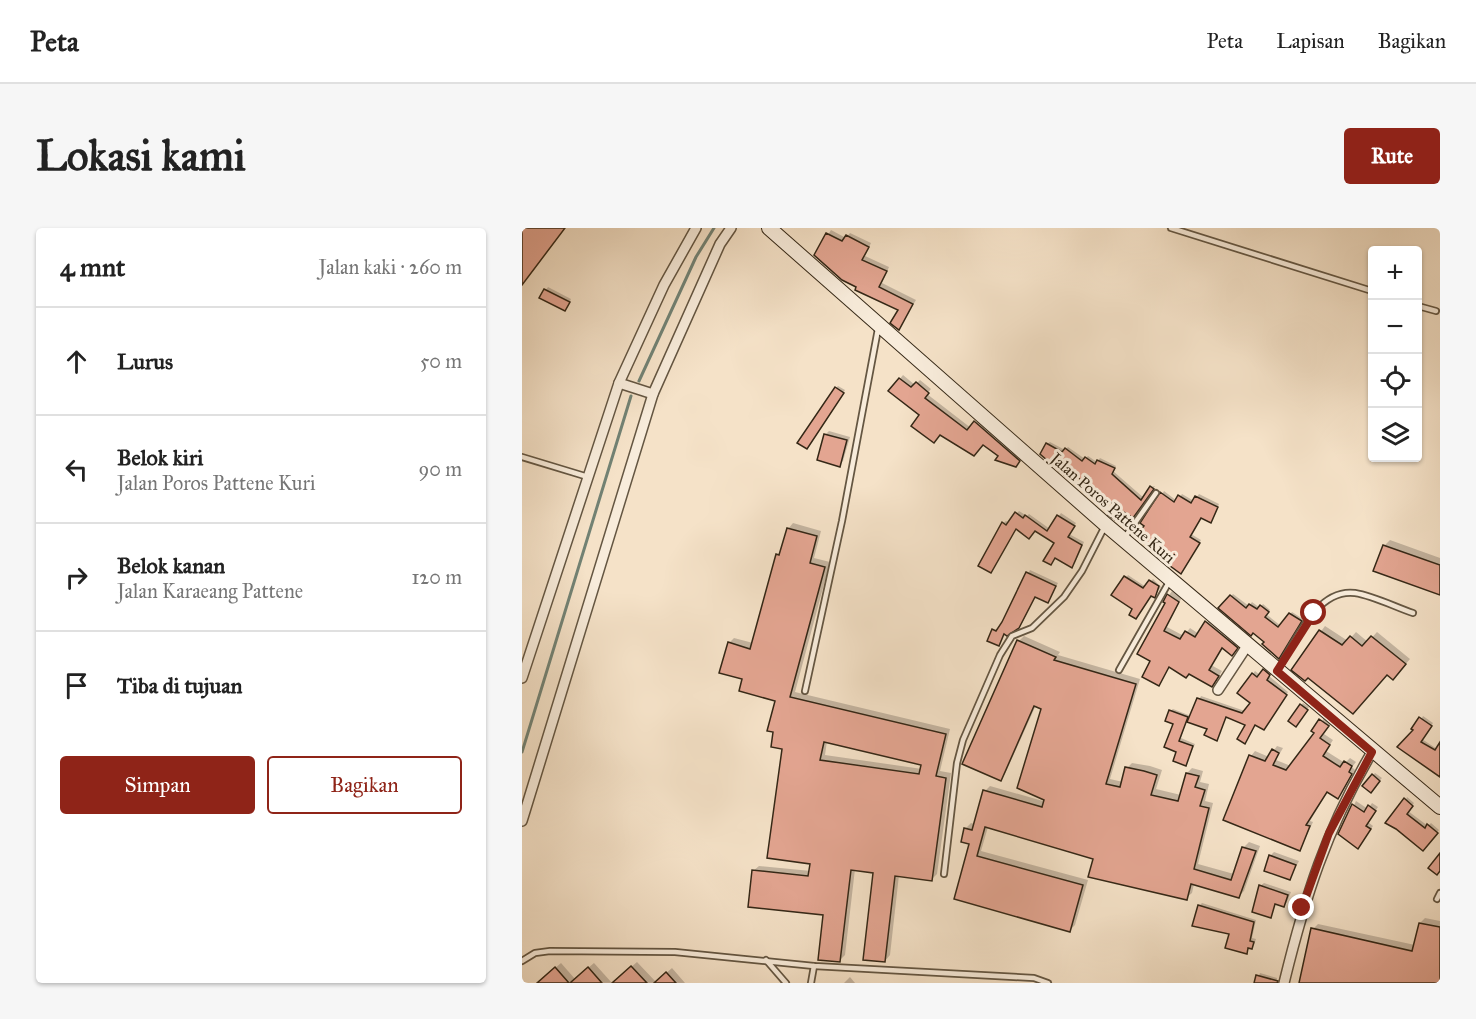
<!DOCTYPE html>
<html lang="id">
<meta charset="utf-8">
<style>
body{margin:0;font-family:"IM FELL Great Primer",serif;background:#f6f6f6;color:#222}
.controls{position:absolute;right:18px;top:18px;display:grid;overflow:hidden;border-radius:6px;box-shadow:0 2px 4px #0004}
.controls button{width:54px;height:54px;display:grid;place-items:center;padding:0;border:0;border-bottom:2px solid #e0e0e0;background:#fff;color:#222;font:30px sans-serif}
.stop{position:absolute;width:18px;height:18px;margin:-14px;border:4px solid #8f2418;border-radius:50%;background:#fff}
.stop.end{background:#8f2418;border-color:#fff;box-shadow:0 2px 6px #0008}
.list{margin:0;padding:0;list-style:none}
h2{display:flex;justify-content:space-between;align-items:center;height:78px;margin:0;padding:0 24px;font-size:26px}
h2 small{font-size:20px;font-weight:400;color:#767676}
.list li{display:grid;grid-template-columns:39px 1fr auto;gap:18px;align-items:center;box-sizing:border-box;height:108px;padding:0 24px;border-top:2px solid #e0e0e0}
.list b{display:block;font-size:22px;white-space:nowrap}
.list p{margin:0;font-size:20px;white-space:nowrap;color:#767676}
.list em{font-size:20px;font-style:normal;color:#767676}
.actions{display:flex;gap:12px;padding:18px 24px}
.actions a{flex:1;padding:14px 0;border:2px solid #8f2418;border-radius:6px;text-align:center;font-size:21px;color:#8f2418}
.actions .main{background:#8f2418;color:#fff}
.icon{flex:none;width:33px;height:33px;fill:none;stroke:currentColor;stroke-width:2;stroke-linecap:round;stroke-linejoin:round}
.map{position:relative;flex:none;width:918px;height:755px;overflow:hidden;border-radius:6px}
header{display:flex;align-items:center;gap:36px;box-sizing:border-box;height:84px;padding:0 30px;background:#fff;border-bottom:2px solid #e0e0e0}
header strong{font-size:28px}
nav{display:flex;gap:33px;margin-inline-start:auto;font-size:21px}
.intro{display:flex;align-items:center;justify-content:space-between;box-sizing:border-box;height:144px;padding:0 36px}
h1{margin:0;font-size:42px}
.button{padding:15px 27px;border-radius:6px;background:#8f2418;color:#fff;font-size:21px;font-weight:700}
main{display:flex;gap:36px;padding:0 36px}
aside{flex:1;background:#fff;border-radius:6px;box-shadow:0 2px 4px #0004}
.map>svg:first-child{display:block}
.shadow{fill:#0003;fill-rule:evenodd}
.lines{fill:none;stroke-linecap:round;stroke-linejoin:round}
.stream{stroke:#728274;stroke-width:3}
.building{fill:#e3a591;stroke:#342716;stroke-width:1.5;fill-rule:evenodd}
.lane-casing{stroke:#645642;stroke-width:8}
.street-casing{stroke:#645642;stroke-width:12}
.secondary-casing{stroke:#342716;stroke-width:16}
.lane{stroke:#f8ecdb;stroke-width:4.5}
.street{stroke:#f8ecdb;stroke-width:9}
.secondary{stroke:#f8ecdb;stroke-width:14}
.route{stroke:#8f2418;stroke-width:8}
.labels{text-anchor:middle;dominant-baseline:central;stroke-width:6;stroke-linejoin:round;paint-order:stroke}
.street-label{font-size:16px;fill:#342716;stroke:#f8ecdb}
</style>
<header>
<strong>Peta</strong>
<nav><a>Peta</a><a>Lapisan</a><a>Bagikan</a></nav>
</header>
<div class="intro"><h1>Lokasi kami</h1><a class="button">Rute</a></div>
<main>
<aside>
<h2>4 mnt<small>Jalan kaki · 260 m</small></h2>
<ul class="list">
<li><svg class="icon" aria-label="ahead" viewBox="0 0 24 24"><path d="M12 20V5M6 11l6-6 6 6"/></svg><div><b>Lurus</b></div><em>50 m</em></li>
<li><svg class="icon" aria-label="left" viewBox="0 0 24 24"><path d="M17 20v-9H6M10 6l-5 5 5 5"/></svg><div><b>Belok kiri</b><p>Jalan Poros Pattene Kuri</p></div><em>90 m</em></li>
<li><svg class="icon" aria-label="right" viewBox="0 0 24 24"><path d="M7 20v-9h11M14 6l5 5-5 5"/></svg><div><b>Belok kanan</b><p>Jalan Karaeang Pattene</p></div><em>120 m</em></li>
<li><svg class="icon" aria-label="arrive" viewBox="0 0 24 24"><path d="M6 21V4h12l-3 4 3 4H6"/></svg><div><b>Tiba di tujuan</b></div></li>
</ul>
<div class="actions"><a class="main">Simpan</a><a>Bagikan</a></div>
</aside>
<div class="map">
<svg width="918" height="755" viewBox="0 0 918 755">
<rect width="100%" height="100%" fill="#f5e2c8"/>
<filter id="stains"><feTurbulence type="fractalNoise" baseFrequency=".00333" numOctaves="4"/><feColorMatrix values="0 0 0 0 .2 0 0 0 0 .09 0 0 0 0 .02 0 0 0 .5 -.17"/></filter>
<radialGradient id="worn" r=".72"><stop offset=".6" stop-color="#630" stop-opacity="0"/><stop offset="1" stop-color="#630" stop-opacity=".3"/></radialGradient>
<!-- shadow -->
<g class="shadow">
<path d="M309,2L324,10L328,5L349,15L343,28L367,39L360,55L394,72L377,100L378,81L336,59L294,27Z"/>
<path d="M26,59L49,71L45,79L19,69Z"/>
<path d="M381,147L393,157L398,152L409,161L405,166L449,200L457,191L500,229L497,234L478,228L461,216L436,214L433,217L368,163Z"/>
<path d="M316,158L323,162L287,217L314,160Z"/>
<path d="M307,203L328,209L321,233L317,237L303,207Z"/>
<path d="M528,214L543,222L546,219L563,231L566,228L575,234L578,230L594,238L591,243L622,270L629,259L633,258L612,286L596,277L525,216Z"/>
<path d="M642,263L655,273L660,266L672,273L677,266L697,276L690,291L680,288L669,306L679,312L661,342L641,325L624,298Z"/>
<path d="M497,283L505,288L507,286L528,301L539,285L554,295L547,306L562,314L553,335L550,338L534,329L531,333L534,314L513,301L494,300L471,340L481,295L484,293L487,295Z"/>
<path d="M271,295L299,303L292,330L308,334L273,464L428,501L418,543L429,545L415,646L410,651L377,647L368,727L363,733L352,643L333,641L323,727L317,733L303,685L231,643L237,638L289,643L290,635L262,520L255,471L222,450L207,415L212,410L231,415L255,327L260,322L266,301ZM305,513L401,536L400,541L303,527Z"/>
<path d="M868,312L918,330V365L862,318Z"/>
<path d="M508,342L536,355L526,374L514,368L500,395L483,405L476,417L472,402L478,400Z"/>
<path d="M606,347L624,359L631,351L639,359L632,368L630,367L612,381L591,367Z"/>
<path d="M650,363L660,369L645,399L662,408L668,400L677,406L688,390L718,415L714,422L701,419L689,437L700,443L694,453L648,438L637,456L630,432L645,375L643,373Z"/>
<path d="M711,366L727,378L730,374L738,380L741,376L748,382L744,386L759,398L770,384L781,391L759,427L699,380Z"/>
<path d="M803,398L826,413L834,404L846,414L855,404L888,431L876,445L787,448L771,441Z"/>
<path d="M502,408L538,424L536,427L618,451L588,551L601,554L605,540L610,535L628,538L640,542L634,561L659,567L665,545L670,540L681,543L678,554L687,556L683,573L691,575L676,636L712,646L722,619L727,614L738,618L722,663L717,668L672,656L670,665L664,670L572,630L466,599L459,623L566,652L553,697L548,702L434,670L449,615L444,600L449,595L453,596L463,563L468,558L528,575L521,480L514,477L483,546L478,551L497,413Z"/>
<path d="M745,440L750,444L747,448L766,464L745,498L734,496L723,514L725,496L705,488L694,511L686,500L665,492L659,510L673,516L665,534L656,523L648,483L651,481L669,488L679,468L723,483L730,474L731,446L733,443L738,447Z"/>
<path d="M781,475L787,479L776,495L779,477Z"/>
<path d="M803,488L811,493L802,506L811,512L804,523L823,535L828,530L834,534L830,539L833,542L816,569L806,563L788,593L791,594L778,622L729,528L733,523L747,529L755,518L761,520L754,532L769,538L794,505Z"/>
<path d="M901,488L911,495L900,511L915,521L918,518V548L877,519L894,502Z"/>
<path d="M853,545L860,550L851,560L842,558Z"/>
<path d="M885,569L892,575L886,583L906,598L909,595L917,602L904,619L875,599Z"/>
<path d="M834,573L846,581L850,575L856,579L846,594L851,598L839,616L818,606Z"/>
<path d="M752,624L777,633L768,650L748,628Z"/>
<path d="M742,655L769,664L765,674L762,678L754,675L748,688L738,658Z"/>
<path d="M680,675L734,692L730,710L734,711L732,717L724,724L709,705L677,678Z"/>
<path d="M903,690L918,693V755H779L791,701L796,696L893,717L898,695Z"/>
<path d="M115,734L134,754L150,740L163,755H91Z"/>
<path d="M39,735L53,751L72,735L90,755H16Z"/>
<path d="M738,745L755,750L754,755H734Z"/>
<path d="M328,749L333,755H322Z"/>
</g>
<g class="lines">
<!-- stream -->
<g class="stream">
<path d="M117,153L174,29L192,0"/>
<path d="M0,524L109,168"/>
</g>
</g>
<!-- building -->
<g class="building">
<path d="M0,0H43L0,57Z"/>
<path d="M304,5L320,13L324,7L347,19L340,32L365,43L357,59L391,76L377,102L368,95L376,82L333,62L334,59L320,52L292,27Z"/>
<path d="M22,61L48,74L43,83L17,70Z"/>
<path d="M377,150L389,159L394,154L407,165L403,170L445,202L452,193L498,233L494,239L473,232L476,228L461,217L452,228L418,207L412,215L389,198L397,187L366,163Z"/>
<path d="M313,159L322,165L285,221L275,215Z"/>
<path d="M302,206L325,212L318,239L295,232Z"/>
<path d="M524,215L540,224L543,220L560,233L563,229L573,236L575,232L593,240L590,246L619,272L628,258L632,261L611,290L600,283L593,292L586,287L594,278L547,243L543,248L518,226Z"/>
<path d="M638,264L652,274L656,267L669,275L673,268L696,279L689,295L679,290L668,309L678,315L659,346L636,329L639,325L614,308L622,298L618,295Z"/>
<path d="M493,284L501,290L503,287L525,303L535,287L553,298L546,309L560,317L550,340L533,330L529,337L521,333L532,315L513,303L507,311L494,301L469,345L456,338L480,294L484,297Z"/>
<path d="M265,300L295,308L288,335L303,339L268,469L424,506L414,548L424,550L410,653L373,648L363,734L341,732L351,645L329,642L318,734L296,732L301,687L226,679L230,642L286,648L288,636L245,630L260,521L249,519L251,504L245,503L253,473L217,463L220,451L197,445L206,414L228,421L254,326L257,327ZM302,514L399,537L397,546L298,532Z"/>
<path d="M861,317L918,337V367L851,343Z"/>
<path d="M504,344L534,358L526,375L513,369L497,400L485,408L482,406L477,418L465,413L470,401L474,403L480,394Z"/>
<path d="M602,348L621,360L627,352L637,358L633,370L629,368L614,391L607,387L610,381L589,367Z"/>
<path d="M645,366L657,374L642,403L658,411L663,403L673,409L683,393L716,420L710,428L700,420L687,442L697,448L690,459L667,446L664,450L647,439L637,458L620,449L628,433L615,426L643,375L641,374Z"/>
<path d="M708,367L724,380L727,376L735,381L738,377L747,384L743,389L756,399L767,385L780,393L757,431L740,416L742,414L731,405L729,408L696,380Z"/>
<path d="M797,402L820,417L828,408L840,418L849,408L884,436L871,452L865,447L831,486L786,450L783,453L769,442Z"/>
<path d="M495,412L534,429L532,432L614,456L584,556L598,559L603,539L622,543L635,547L629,567L656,573L664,545L677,548L673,559L683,562L678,578L687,580L672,641L709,652L720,619L734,623L717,670L669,656L665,672L566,649L571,631L463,599L455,628L561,657L548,704L432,671L447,616L439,614L442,600L450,602L461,562L520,579L522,572L495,560L519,481L512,478L479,553L440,536Z"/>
<path d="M741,441L748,447L745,452L765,467L742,502L733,497L723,516L715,511L723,497L704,489L695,513L682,507L685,501L665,494L675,470L720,485L728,475L715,465L730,445L735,449Z"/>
<path d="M778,476L786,482L774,499L766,493Z"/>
<path d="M647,482L666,489L657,513L671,518L664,538L651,533L654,524L642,519L651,496L643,493Z"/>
<path d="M897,489L910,498L899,514L913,522L918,514V549L875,519L891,502L889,501Z"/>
<path d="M797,491L807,498L798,510L808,517L801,528L818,539L822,533L830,538L827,544L830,546L816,571L805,564L784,597L788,598L778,623L701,592L727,527L743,533L750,521L757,525L751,537L764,542L792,505L789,503Z"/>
<path d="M850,546L858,553L849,565L840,558Z"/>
<path d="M882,570L891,578L885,586L903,600L905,596L916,605L901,623L874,601L863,595Z"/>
<path d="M830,576L842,584L846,577L854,583L844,598L849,601L836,621L816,606Z"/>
<path d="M918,625V643L915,647L906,640Z"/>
<path d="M747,627L774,637L768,652L742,643Z"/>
<path d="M737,657L766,667L762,679L753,676L749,690L730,684Z"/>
<path d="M676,677L732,694L728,713L732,714L730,721L726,720L725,726L703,720L707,706L670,698Z"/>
<path d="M897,695L918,699V755H777L789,700L890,723Z"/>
<path d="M109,738L125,755H90Z"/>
<path d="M33,739L47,755H15Z"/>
<path d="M66,739L80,755H48Z"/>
<path d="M144,744L154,755H132Z"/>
<path d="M734,747L756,753L755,755H732Z"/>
</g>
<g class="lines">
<defs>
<g id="lane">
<path d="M649,0L850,63"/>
<path d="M896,78L914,83"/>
<path d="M0,229L66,249"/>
<path d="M603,309L634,265"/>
<path d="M756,441C773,415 794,360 833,365C852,368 873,379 891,385"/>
<path d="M597,442L647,354"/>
<path d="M283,463L320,293L356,101"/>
<path d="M422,646L435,535L441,512L478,427L490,408L510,400L542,369L560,343L583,298"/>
<path d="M915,671L918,665"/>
<path d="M244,732L264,755"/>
<path d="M0,733L13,725L28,723L153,724L292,738L512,750L526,755"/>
<path d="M289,755L292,738"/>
</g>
<g id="street">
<path d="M97,155L131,166"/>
<path d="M0,450L97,155L142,57L174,0"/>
<path d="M696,462L725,418"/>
<path d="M0,593L131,166L198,16L209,0"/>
<path d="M762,755C783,669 804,602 850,524"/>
</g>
<path id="secondary" d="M247,0L583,296L918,579"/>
</defs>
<!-- lane casing -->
<use href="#lane" class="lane-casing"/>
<!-- street casing -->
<use href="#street" class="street-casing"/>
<!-- secondary casing -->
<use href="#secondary" class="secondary-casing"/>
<!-- lane -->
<use href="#lane" class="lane"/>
<!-- street -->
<use href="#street" class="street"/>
<!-- secondary -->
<use href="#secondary" class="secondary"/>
</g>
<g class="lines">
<!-- route -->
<path class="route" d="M780,680L807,605L850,524L755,443L792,385"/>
</g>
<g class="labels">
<!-- street labels -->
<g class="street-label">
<text transform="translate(591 280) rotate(41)">Jalan Poros Pattene Kuri</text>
</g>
</g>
<rect width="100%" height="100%" filter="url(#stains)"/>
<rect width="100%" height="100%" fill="url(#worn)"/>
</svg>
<div class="controls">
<button>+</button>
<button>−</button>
<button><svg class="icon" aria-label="locate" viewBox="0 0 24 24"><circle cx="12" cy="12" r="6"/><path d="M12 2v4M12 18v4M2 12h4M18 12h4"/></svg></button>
<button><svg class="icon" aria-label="layers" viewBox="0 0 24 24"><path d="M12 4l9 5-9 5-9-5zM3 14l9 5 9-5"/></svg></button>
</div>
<div class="stop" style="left:792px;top:385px"></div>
<div class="stop end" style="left:780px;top:680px"></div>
</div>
</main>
